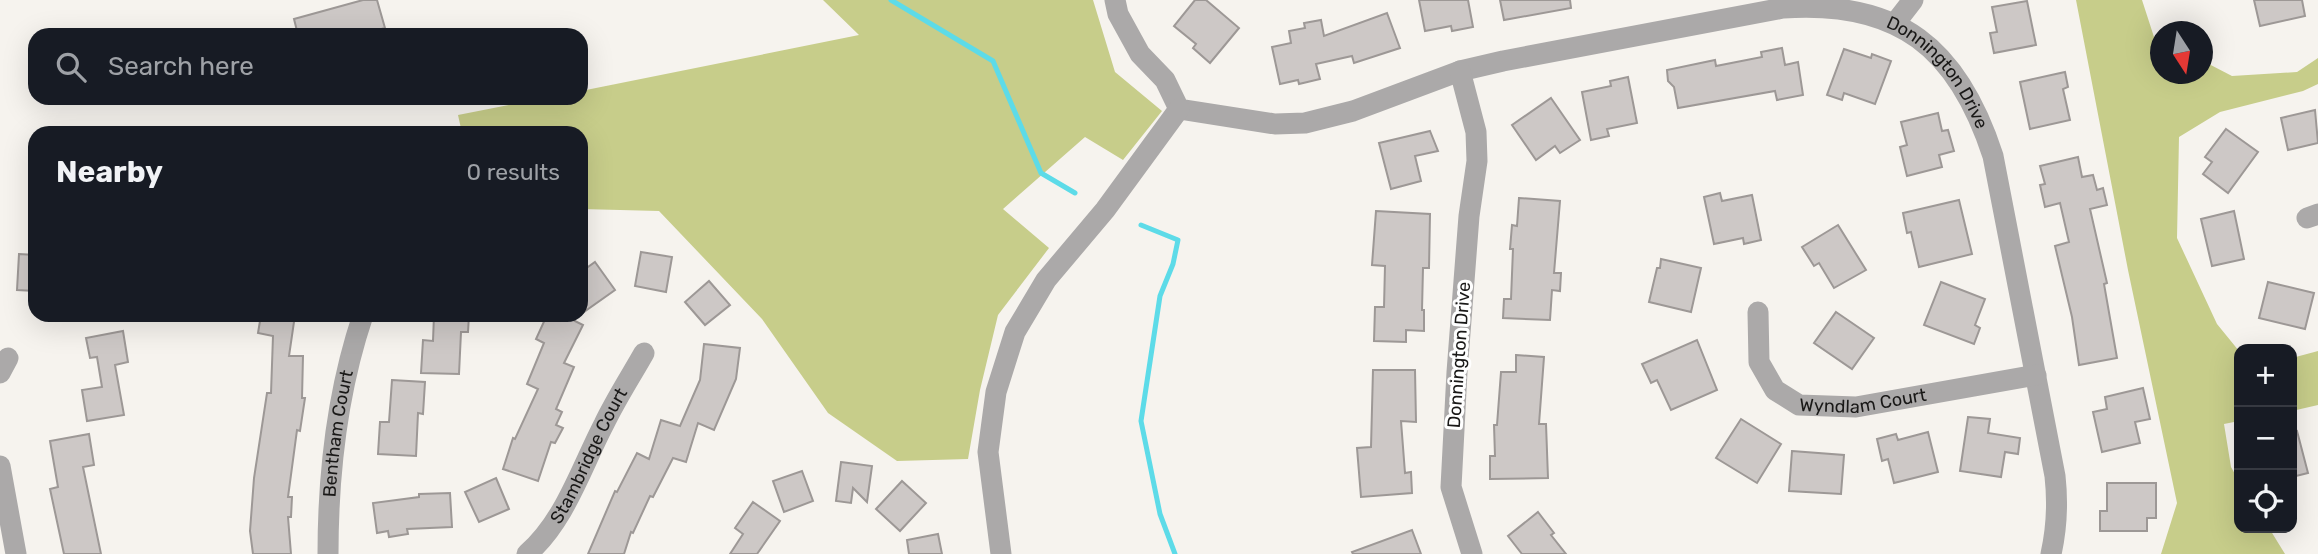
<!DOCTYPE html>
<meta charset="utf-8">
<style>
body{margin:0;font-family:Rubik,sans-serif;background:#242831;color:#f1f3f6}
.controls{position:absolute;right:21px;bottom:21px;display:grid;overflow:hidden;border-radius:14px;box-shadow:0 7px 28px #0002}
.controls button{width:63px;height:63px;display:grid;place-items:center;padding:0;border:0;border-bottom:2px solid #363941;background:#171b24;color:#f1f3f6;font:35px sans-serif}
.compass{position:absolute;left:2150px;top:21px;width:63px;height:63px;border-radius:50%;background:#171b24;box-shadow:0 7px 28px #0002;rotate:168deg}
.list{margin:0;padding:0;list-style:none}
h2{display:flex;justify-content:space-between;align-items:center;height:91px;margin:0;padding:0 28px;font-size:30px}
h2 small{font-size:23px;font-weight:400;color:#9ea1a6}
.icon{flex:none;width:38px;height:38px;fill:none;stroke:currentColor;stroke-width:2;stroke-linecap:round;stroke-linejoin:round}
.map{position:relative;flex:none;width:2318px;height:554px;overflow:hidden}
.search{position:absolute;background:#171b24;box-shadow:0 7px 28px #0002;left:28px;top:28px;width:560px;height:77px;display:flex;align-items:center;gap:18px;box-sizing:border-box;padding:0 24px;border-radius:21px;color:#9ea1a6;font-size:26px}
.panel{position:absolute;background:#171b24;box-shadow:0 7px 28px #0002;left:28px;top:126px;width:560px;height:196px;border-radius:21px}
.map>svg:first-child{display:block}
.green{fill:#c7cd8a}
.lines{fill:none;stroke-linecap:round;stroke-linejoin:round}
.stream{stroke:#5ddbe8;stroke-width:5}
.building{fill:#cdc8c6;stroke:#9d9896;stroke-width:2}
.minor{stroke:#aba9a9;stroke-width:21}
.labels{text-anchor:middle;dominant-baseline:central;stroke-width:6;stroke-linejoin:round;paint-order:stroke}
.street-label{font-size:18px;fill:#191817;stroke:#fff}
</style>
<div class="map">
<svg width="2318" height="554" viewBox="0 0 2318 554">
<rect width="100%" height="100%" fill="#f6f3ee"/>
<!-- green -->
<g class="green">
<path d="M823,0H1093L1115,72L1162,111L1123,160L1085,137L1003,209L1049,248L998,315L980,390L968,459L897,461L828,413L762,319L659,211L581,209V133H462L458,115L544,98H581V91L859,35Z"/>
<path d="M2076,0H2142L2154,37L2160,40V74H2202L2203,61L2232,76L2297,72L2318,58V84L2303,91L2220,112L2179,137L2177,238L2217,324L2239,351V421L2224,424L2231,467L2239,481V528H2269L2285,554H2161L2177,503L2128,270Z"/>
<path d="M2318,351V405L2292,411V358Z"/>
</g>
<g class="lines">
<!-- stream -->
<g class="stream">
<path d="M891,0L993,61L1041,173L1075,193"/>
<path d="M1141,225L1178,240L1173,264L1160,296L1141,421L1160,514L1175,554"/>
</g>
</g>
<!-- building -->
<g class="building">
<path d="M363,0H377L385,28L360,35H298L294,19Z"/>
<path d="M1195,0H1206L1239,28L1210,63L1193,48L1196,44L1174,26Z"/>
<path d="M1419,0H1468L1473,27L1452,31L1451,26L1425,31Z"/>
<path d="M1500,0H1570L1571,8L1504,20Z"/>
<path d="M2254,0H2302L2305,16L2260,26Z"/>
<path d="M2027,1L2036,45L1994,53L1990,33L1997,32L1992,7Z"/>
<path d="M1387,13L1400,48L1354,63L1352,56L1316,64L1320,79L1299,84L1298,80L1280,84L1272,47L1291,43L1289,31L1305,28L1304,23L1321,20L1324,36Z"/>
<path d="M1782,48L1785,65L1798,62L1803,95L1777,100L1775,91L1678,108L1674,87L1668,81L1667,70L1715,60L1716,66L1762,57L1761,52Z"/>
<path d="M1844,49L1871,58L1872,54L1891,61L1875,104L1844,93L1842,100L1827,95Z"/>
<path d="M2065,72L2068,87L2063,89L2070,120L2030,129L2020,82Z"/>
<path d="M1628,77L1637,123L1607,129L1609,136L1591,140L1582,92L1611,86L1610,81Z"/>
<path d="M1551,98L1580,140L1560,153L1555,146L1536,160L1512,125Z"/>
<path d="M2315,110L2318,143L2288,150L2281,118Z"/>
<path d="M1938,113L1942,131L1948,130L1954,151L1939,155L1942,167L1907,176L1900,147L1907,145L1901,122Z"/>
<path d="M2226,129L2258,152L2228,193L2203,174L2212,162L2205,157Z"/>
<path d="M1430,131L1438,151L1415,156L1421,181L1391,189L1379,143Z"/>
<path d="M2078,157L2082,177L2093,175L2097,190L2103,188L2107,205L2090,209L2107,283L2104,284L2117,358L2079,365L2072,317L2055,246L2069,242L2060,203L2045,207L2040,185L2045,184L2040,166Z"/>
<path d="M1720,193L1722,201L1752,195L1761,240L1744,244L1743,238L1714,244L1704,197Z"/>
<path d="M1519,198L1560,201L1554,273H1561L1560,291L1552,290L1550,320L1503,318L1504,299H1511L1513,249H1510L1512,225L1517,226Z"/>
<path d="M1959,200L1972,254L1919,267L1911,232L1907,233L1903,213Z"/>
<path d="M1376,211L1430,214L1429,268H1423L1422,310H1424V331L1406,330V342L1374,341L1375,307H1384L1385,266L1372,265Z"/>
<path d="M2234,211L2244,259L2212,266L2201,219Z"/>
<path d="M1838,225L1866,270L1834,288L1819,263L1814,266L1802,247Z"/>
<path d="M641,252L672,257L666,292L635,286Z"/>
<path d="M19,254L35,255V291L17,290Z"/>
<path d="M1661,259L1701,268L1691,312L1649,302L1657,268H1660Z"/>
<path d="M595,262L615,290L581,314V272Z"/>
<path d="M709,281L730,305L705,325L685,302Z"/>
<path d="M1941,282L1985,299L1975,325L1980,328L1974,344L1924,325Z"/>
<path d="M2268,282L2314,293L2305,329L2259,318Z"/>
<path d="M1836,312L1874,338L1852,369L1814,343Z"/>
<path d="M261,315H295L289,356H303L302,398H305L300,431L297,430L288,497H292L291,517H288L291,554H253L250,531L254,478L267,393H271L273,336L258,333Z"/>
<path d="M434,315H469L468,332H461L459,374L421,373L423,340L433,341Z"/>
<path d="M547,315H563L583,325L564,363L574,367L556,409L562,412L556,425L563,428L555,443L551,442L538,481L503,469L513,438L515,439L538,389L527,384L544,343L536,339Z"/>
<path d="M123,331L128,362L115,365L124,415L87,421L82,390L102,387L97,357L90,358L86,338Z"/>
<path d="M1697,340L1717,390L1671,410L1657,380L1651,383L1642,364Z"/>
<path d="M704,344L740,348L736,379L714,430L698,423L686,462L673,458L653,497L650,496L633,533L631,532L624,554H588L615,491L617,492L637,453L649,459L661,420L680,426L700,380Z"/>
<path d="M1516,355L1544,357L1539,424H1546L1548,478L1490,479V456H1495L1494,425H1497L1501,372H1516Z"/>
<path d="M1373,370H1415L1416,422L1401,421L1405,473L1411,472L1412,493L1361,497L1357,448L1371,447Z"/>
<path d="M392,380L425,382L423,414L418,413L416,456L378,454L380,422H389Z"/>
<path d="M2143,388L2150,419L2135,422L2140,443L2102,452L2093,412L2107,409L2105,397Z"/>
<path d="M1968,417L1990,419L1988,433L2020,438L2018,454L2005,452L2001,477L1960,471Z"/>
<path d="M1741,419L1781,444L1757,483L1716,458Z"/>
<path d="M2297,431L2308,473L2292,477V432Z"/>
<path d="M1928,432L1938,472L1894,483L1888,459L1882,461L1877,439L1896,434L1898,440Z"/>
<path d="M89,434L94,465L83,467L101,554H64L50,489L58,487L50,441Z"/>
<path d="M1792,451L1844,455L1841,494L1789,491Z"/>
<path d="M841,462L872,466L867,502L853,488L851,503L836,501Z"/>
<path d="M802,471L813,501L784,512L773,481Z"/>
<path d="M496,478L509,509L479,522L465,492Z"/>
<path d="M902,481L926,503L900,531L876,509Z"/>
<path d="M2107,483H2156V518H2147V531H2100V511H2107Z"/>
<path d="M450,493L452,527L407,529L408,534L389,537L388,531L377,533L373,503L419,497V494Z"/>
<path d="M753,502L780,521L757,554H730L743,534L735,528Z"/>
<path d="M1538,512L1554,533L1551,535L1566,554H1522L1508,536Z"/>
<path d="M1412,530L1421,554H1353L1352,552Z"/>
<path d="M938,534L942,554H909L907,540Z"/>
</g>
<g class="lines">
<!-- minor -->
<g class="minor">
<path id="s1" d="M1115,0L1118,14L1140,54L1165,80L1179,109L1275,124L1305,123L1353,111L1460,71L1503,61L1783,8C1899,0 1958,48 1993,156L2055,476C2058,503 2057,527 2051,554"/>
<path d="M1896,22L1913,0"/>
<path d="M1460,71L1476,132L1477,161L1469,216L1457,372L1451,487L1472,554"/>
<path d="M2307,218L2318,214"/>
<path id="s2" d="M1758,312L1759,362L1775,390L1799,405L1856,407L2036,375"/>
<path d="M0,373L8,358"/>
<path d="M0,466L16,554"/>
<path id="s3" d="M328,554C328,473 337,392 363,315"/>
<path id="s4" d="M527,554C565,521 581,468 604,424C616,399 631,376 644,353"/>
<path d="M1001,554L988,452L996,392L1015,332L1046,280L1105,210L1179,109"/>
</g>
</g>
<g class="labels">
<!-- street labels -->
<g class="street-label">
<text stroke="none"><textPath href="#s1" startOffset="928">Donnington Drive</textPath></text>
<text transform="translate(1459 355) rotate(-86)">Donnington Drive</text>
<text stroke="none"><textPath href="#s2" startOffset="175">Wyndlam Court</textPath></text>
<text stroke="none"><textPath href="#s3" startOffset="121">Bentham Court</textPath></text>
<text stroke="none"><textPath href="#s4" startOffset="117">Stambridge Court</textPath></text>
</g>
</g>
</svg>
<div class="controls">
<button>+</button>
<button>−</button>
<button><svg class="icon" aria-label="locate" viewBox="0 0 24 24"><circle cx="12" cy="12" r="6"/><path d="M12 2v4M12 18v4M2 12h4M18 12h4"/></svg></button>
</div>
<svg class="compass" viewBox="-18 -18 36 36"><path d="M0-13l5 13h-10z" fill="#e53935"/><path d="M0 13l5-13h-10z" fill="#9ea1a6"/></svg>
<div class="search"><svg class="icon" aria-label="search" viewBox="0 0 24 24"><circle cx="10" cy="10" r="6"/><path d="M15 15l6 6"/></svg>Search here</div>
<section class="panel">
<h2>Nearby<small>0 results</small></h2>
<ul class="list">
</ul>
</section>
</div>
